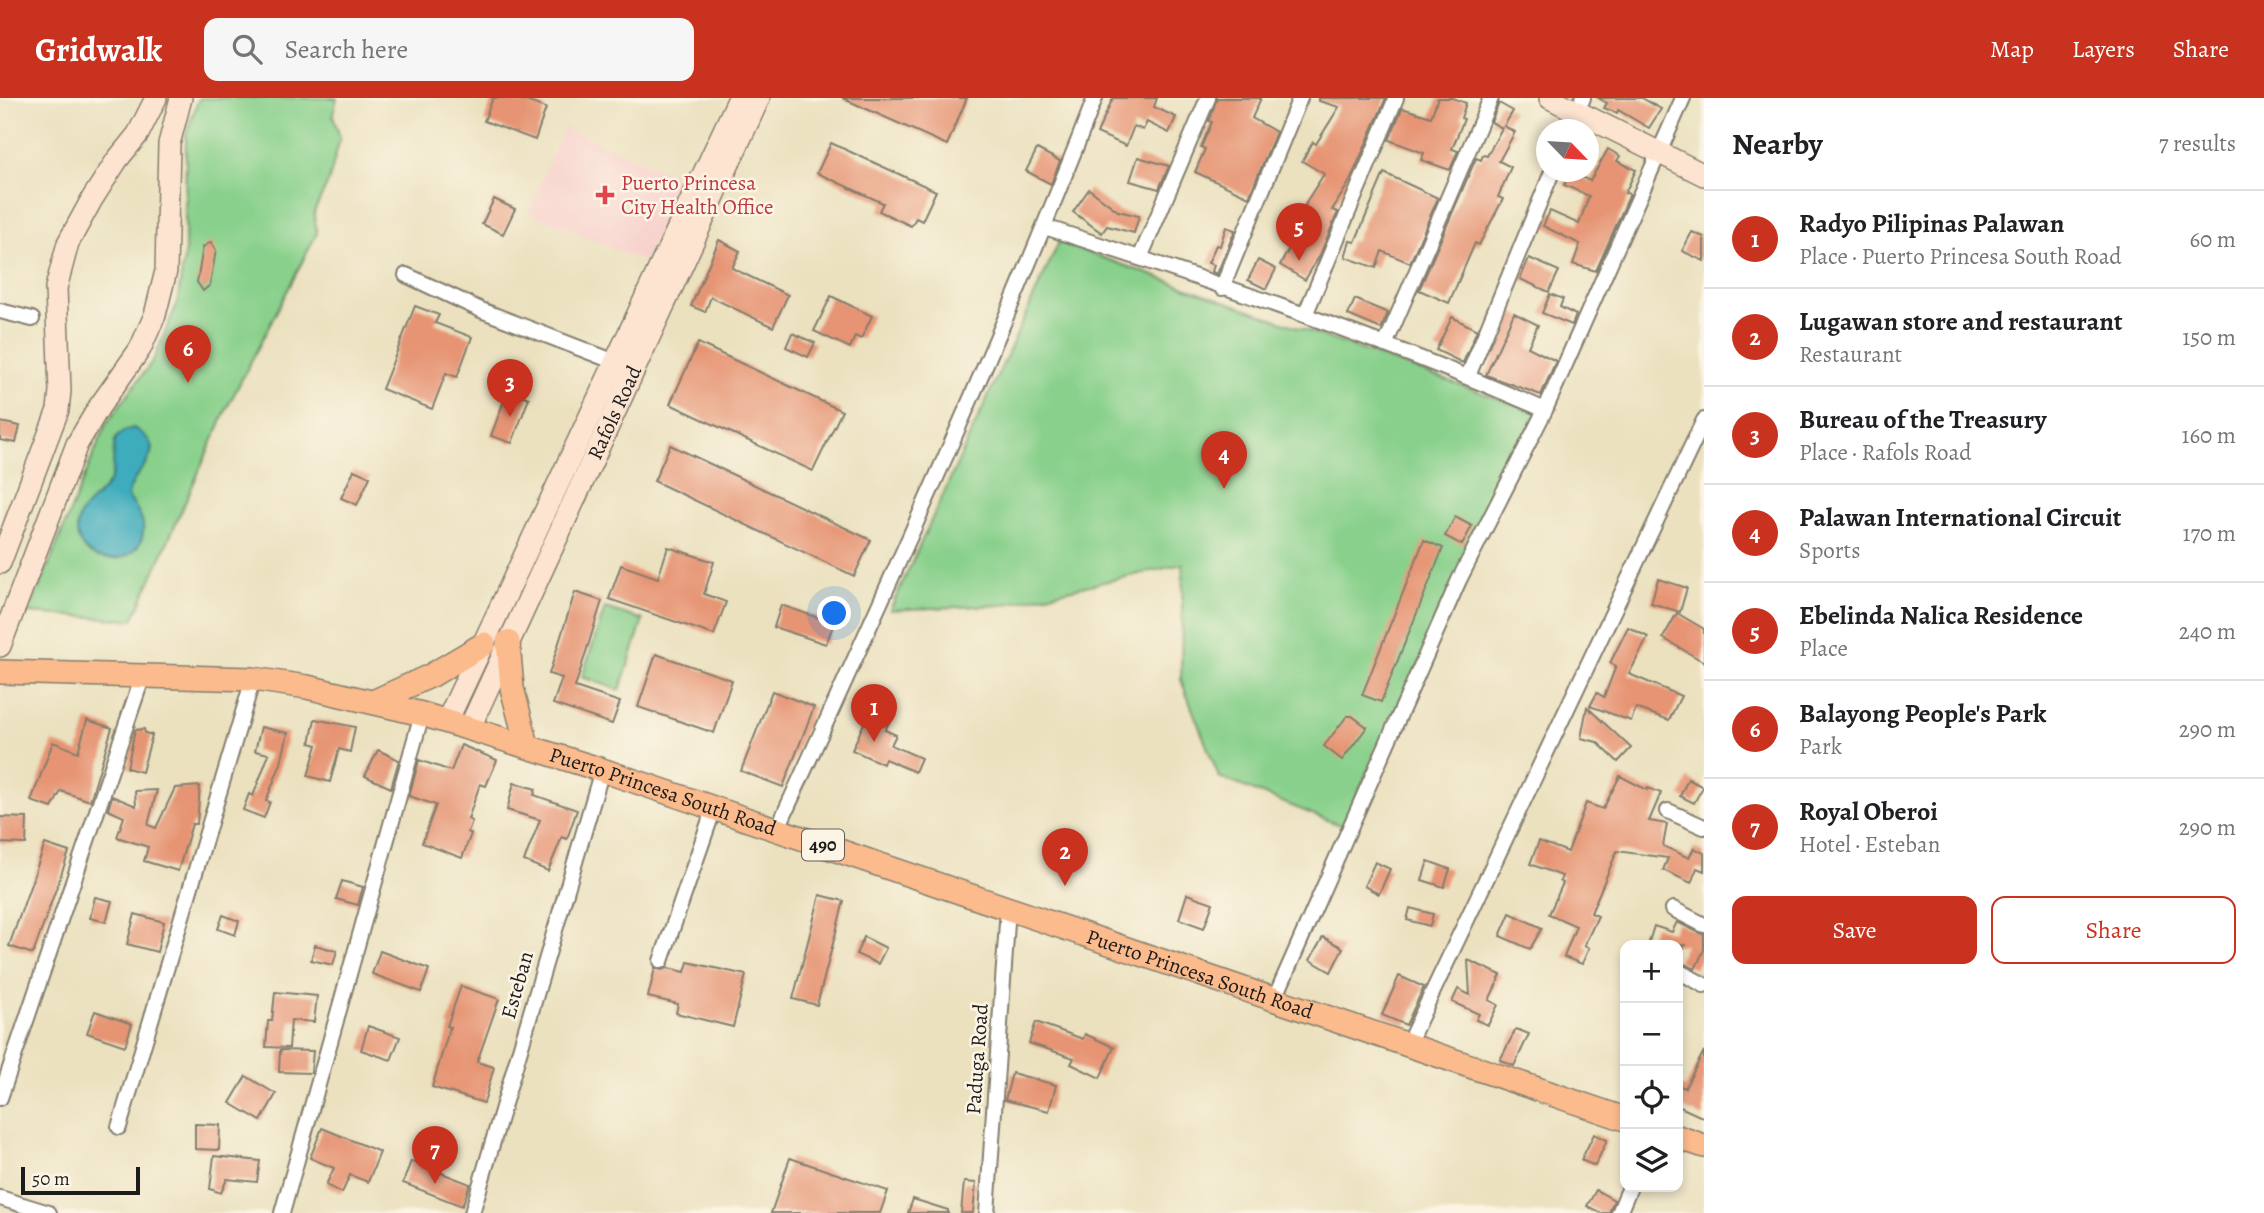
<!DOCTYPE html>
<meta charset="utf-8">
<style>
body{margin:0;font-family:Alegreya,serif;background:#f6f6f6;color:#202124}
.controls{position:absolute;right:21px;bottom:21px;display:grid;overflow:hidden;border-radius:14px;box-shadow:0 4px 10px #0003}
.controls button{width:63px;height:63px;display:grid;place-items:center;padding:0;border:0;border-bottom:2px solid #e0e0e0;background:#fff;color:#202124;font:35px sans-serif}
.compass{position:absolute;left:1536px;top:21px;width:63px;height:63px;border-radius:50%;background:#fff;box-shadow:0 4px 10px #0003;rotate:115deg}
.scale{position:absolute;left:21px;bottom:18px;width:119px;box-sizing:border-box;padding-left:7px;border:4px solid #1c1c1c;border-top:0;font-size:19px;line-height:24px;white-space:nowrap;color:#1c1c1c;-webkit-text-stroke:5px #fcf5e5;paint-order:stroke}
.you{position:absolute;left:835px;top:516px;width:24px;height:24px;margin:-18px;border:5px solid #fff;border-radius:50%;background:#1a73e8;box-shadow:0 0 0 10px #1a73e833}
.badge{display:grid;place-items:center;width:46px;height:46px;border-radius:50%;background:#c8321e;color:#fff;font-size:23px;font-weight:700}
.pin{position:absolute;translate:-50% -58px;filter:drop-shadow(0 2px 4px #0008)}
.pin::after{content:'';position:absolute;top:37px;width:24px;height:21px;background:inherit;clip-path:polygon(0 0,100% 0,50% 100%)}
.list{margin:0;padding:0;list-style:none}
h2{display:flex;justify-content:space-between;align-items:center;height:91px;margin:0;padding:0 28px;font-size:30px}
h2 small{font-size:23px;font-weight:400;color:#757577}
.list li{display:grid;grid-template-columns:46px 1fr auto;gap:21px;align-items:center;box-sizing:border-box;height:98px;padding:0 28px;border-top:2px solid #e0e0e0}
.list b{display:block;font-size:26px;white-space:nowrap}
.list p{margin:0;font-size:23px;white-space:nowrap;color:#757577}
.list em{font-size:23px;font-style:normal;color:#757577}
.actions{display:flex;gap:14px;padding:21px 28px}
.actions a{flex:1;padding:16px 0;border:2px solid #c8321e;border-radius:14px;text-align:center;font-size:24px;color:#c8321e}
.actions .main{background:#c8321e;color:#fff}
.icon{flex:none;width:38px;height:38px;fill:none;stroke:currentColor;stroke-width:2;stroke-linecap:round;stroke-linejoin:round}
.map{position:relative;flex:none;width:1704px;height:1115px;overflow:hidden}
header{display:flex;align-items:center;gap:42px;box-sizing:border-box;height:98px;padding:0 35px;background:#c8321e;color:#fff}
header strong{font-size:33px}
nav{display:flex;gap:38px;margin-inline-start:auto;font-size:24px}
.search{width:490px;height:63px;background:#f6f6f6;display:flex;align-items:center;gap:18px;box-sizing:border-box;padding:0 24px;border-radius:14px;color:#757577;font-size:26px}
main{display:flex}
aside{flex:1;background:#fff}
.map>svg:first-child{display:block}
.built{fill:#f7d0cc}
.green{fill:#88d08b;stroke:#527654;stroke-width:2}
.water{fill:#3eacbc;stroke:#2d646c;stroke-width:2}
.building{fill:#e69473}
.lines{fill:none;stroke-linecap:round;stroke-linejoin:round}
.street-casing{stroke:#847e6e;stroke-width:18}
.secondary-casing{stroke:#847e6e;stroke-width:24}
.primary-casing{stroke:#847e6e;stroke-width:26}
.street{stroke:#fff;stroke-width:14}
.secondary{stroke:#fde4d1;stroke-width:21}
.primary{stroke:#fbbb8c;stroke-width:23}
.health-dot{fill:#e0444e;stroke:#fcf5e5;stroke-width:2.5}
.labels{text-anchor:middle;dominant-baseline:central;stroke-width:5;stroke-linejoin:round;paint-order:stroke}
.shield{fill:#fcf5e5;stroke:#5f5d58;stroke-width:2}
.shield-label{font-size:19px;font-weight:bold;fill:#1c1c1c}
.health-label{font-size:21px;fill:#be3a42;stroke:#fcf5e5;text-anchor:start}
.street-label{font-size:21px;fill:#1c1c1c;stroke:#fcf5e5}
</style>
<header>
<strong>Gridwalk</strong>
<div class="search"><svg class="icon" aria-label="search" viewBox="0 0 24 24"><circle cx="10" cy="10" r="6"/><path d="M15 15l6 6"/></svg>Search here</div>
<nav><a>Map</a><a>Layers</a><a>Share</a></nav>
</header>
<main>
<div class="map">
<svg width="1704" height="1115" viewBox="0 0 1704 1115">
<rect width="100%" height="100%" fill="#fcf5e5"/>
<filter id="ink" filterUnits="userSpaceOnUse"><feTurbulence type="fractalNoise" baseFrequency=".0143" numOctaves="2"/><feDisplacementMap in="SourceGraphic" scale="14" xChannelSelector="R" yChannelSelector="G"/><feConvolveMatrix kernelMatrix="1 2 1 2 8 2 1 2 1" color-interpolation-filters="sRGB"/></filter>
<filter id="wash" filterUnits="userSpaceOnUse"><feTurbulence type="fractalNoise" baseFrequency=".00686" numOctaves="4" result="noise"/><feDisplacementMap in="SourceGraphic" scale="28" xChannelSelector="R" yChannelSelector="G"/><feGaussianBlur stdDeviation="1.57" result="paint"/><feColorMatrix in="noise" values="0 0 0 0 0 0 0 0 0 0 0 0 0 0 0 0 0 1.4 0 .05"/><feComposite in="paint" operator="in"/></filter>
<g filter="url(#wash)">
<rect width="100%" height="100%" fill="#ebe1bf"/>
<!-- built -->
<path class="built" d="M564,29L683,81L644,164L528,114Z"/>
<!-- green -->
<g class="green">
<path d="M199,0H337L333,17L340,40L329,82L314,114L317,135L227,310L133,522L29,515L106,326L154,261L177,206L185,153L186,36Z"/>
<path d="M1059,144L1538,315L1342,728L1219,679L1181,582L1183,466L1002,507L890,512Z"/>
<path d="M605,510L643,522L620,592L582,579Z"/>
</g>
<!-- water -->
<path class="water" d="M134,330C175,354 133,368 128,398C133,407 142,416 143,426C148,476 67,470 78,423C83,403 108,396 112,376C117,354 105,336 134,330Z"/>
<g id="blocks">
<!-- building -->
<g class="building">
<path d="M493,0H518L546,10L535,42L484,23Z"/>
<path d="M842,0H967L947,47Z"/>
<path d="M1113,0H1157L1154,9L1176,19L1169,35L1147,24L1143,32L1134,28L1126,48L1097,35Z"/>
<path d="M1217,0H1261L1252,20L1276,34L1249,99L1195,74L1205,51L1201,49L1212,24L1209,23Z"/>
<path d="M1319,0H1386L1350,83L1332,112L1338,114L1320,157L1305,182L1280,167L1300,131L1295,129L1308,101L1324,76L1302,63L1313,44L1316,46L1339,9L1319,3Z"/>
<path d="M1438,0H1453L1466,5L1461,20L1464,21L1452,51L1458,53L1450,72L1421,62L1424,55L1389,42L1402,10L1431,19Z"/>
<path d="M1598,0H1642L1661,11L1649,30L1618,12L1617,15L1604,10L1607,5Z"/>
<path d="M1499,5L1513,13L1504,28L1515,34L1499,63L1511,69L1498,99L1503,101L1479,147L1475,145L1449,205L1419,192L1476,60L1481,62L1483,57L1487,58L1502,30L1491,24Z"/>
<path d="M831,45L936,93L922,123L916,120L911,128L879,113L883,105L817,75Z"/>
<path d="M1037,51L1060,63L1051,86L1026,73Z"/>
<path d="M1608,51L1620,58L1617,63L1636,72L1625,95L1630,96L1596,173L1573,166L1580,146L1543,128L1550,113L1579,126L1589,98L1564,87L1570,74L1590,83Z"/>
<path d="M1138,59L1169,68L1159,91L1130,83Z"/>
<path d="M1384,75L1438,100L1410,165L1382,153L1376,170L1345,159L1350,143L1355,144Z"/>
<path d="M1089,91L1118,113L1139,118L1134,135L1107,128L1102,135L1073,114Z"/>
<path d="M494,101L515,111L503,136L482,126Z"/>
<path d="M1226,129L1235,132L1217,176L1212,174L1214,167L1208,165L1216,147L1220,148Z"/>
<path d="M1692,134L1704,139V163L1682,153Z"/>
<path d="M719,142L740,153L732,170L788,197L773,229L711,199L705,214L691,208Z"/>
<path d="M211,144L216,152L210,187L203,193L197,184L203,149Z"/>
<path d="M1529,160L1559,173L1549,194L1520,181Z"/>
<path d="M1258,162L1276,171L1266,191L1248,182Z"/>
<path d="M1550,196L1563,201L1560,209L1576,217L1572,227L1542,215Z"/>
<path d="M831,198L872,218L861,241L855,238L850,250L814,233Z"/>
<path d="M1355,201L1388,215L1381,231L1348,217Z"/>
<path d="M415,208L439,217L435,225L472,239L457,279L446,275L432,311L382,291Z"/>
<path d="M1514,215L1538,227L1528,249L1556,263L1541,297L1486,277Z"/>
<path d="M1452,219L1477,232L1463,265L1436,252Z"/>
<path d="M792,235L815,245L808,259L786,249Z"/>
<path d="M698,245L842,313L813,373L670,306Z"/>
<path d="M508,292L529,300L512,345L491,338Z"/>
<path d="M0,324L20,328L16,345L0,342Z"/>
<path d="M670,347L871,442L854,478L654,383Z"/>
<path d="M354,372L370,379L357,407L341,400Z"/>
<path d="M1455,419L1472,428L1462,447L1445,438Z"/>
<path d="M1424,442L1443,450L1381,604L1362,597Z"/>
<path d="M668,449L714,464L704,496L726,504L714,537L609,501L621,467L658,480Z"/>
<path d="M1658,481L1687,490L1680,514L1651,505Z"/>
<path d="M575,494L602,503L575,589L620,604L612,626L553,606L562,580L549,576Z"/>
<path d="M781,507L834,525L826,546L774,529Z"/>
<path d="M1677,515L1704,531V564L1663,540Z"/>
<path d="M1628,529L1648,539L1629,576L1681,598L1669,622L1636,610L1631,623L1590,608L1597,595L1604,599L1616,568L1610,565Z"/>
<path d="M656,556L732,582L714,635L638,609Z"/>
<path d="M772,593L814,609L783,689L741,673Z"/>
<path d="M880,603L896,611L885,632L896,637L891,647L921,660L915,674L885,661L883,666L852,652L865,623L869,625Z"/>
<path d="M1587,609L1631,650L1618,664L1597,644L1581,640Z"/>
<path d="M1347,618H1352L1367,629L1342,662L1324,648Z"/>
<path d="M315,621L355,629L350,654L339,651L330,684L308,678L317,647L310,645Z"/>
<path d="M87,622L112,630L90,703L61,693L52,710L31,703L53,644L78,654Z"/>
<path d="M261,629L288,635L281,665L266,703L270,704L264,720L243,712L249,696L253,698L269,656L255,653Z"/>
<path d="M144,631L145,635L152,637L142,674L127,670L135,632Z"/>
<path d="M461,647L497,662L486,688L480,686L468,721L472,723L468,734L471,736L462,760L422,745L436,707L409,698L419,662L451,673Z"/>
<path d="M378,652L399,662L391,690L365,678Z"/>
<path d="M1620,678L1647,692L1648,690L1661,695L1649,723L1667,726L1663,748L1689,760L1694,750L1704,755V773L1697,770L1691,785L1663,772L1668,760L1617,753L1591,815L1598,818L1584,848L1589,850L1582,866L1564,859L1576,828L1549,816L1563,785L1560,783L1562,778L1530,766L1539,743L1568,754L1586,705L1603,711Z"/>
<path d="M1688,681L1703,689L1694,705L1680,698Z"/>
<path d="M514,685L536,691L534,697L577,712L567,741L562,739L548,773L524,763L540,722L507,712Z"/>
<path d="M200,688L197,726H192L178,773L144,763L148,749L117,739L124,719L108,712L112,698L136,708L135,693L157,692L148,727L156,730L175,690Z"/>
<path d="M0,719L27,720L26,746L0,745Z"/>
<path d="M45,746L69,754L33,856L9,848Z"/>
<path d="M1428,763L1450,771L1444,789L1422,782Z"/>
<path d="M1375,764L1390,771L1379,796L1364,788Z"/>
<path d="M342,783L363,789L358,807L336,801Z"/>
<path d="M1187,796L1213,805L1204,830L1179,821Z"/>
<path d="M820,797L844,803L817,907L793,901Z"/>
<path d="M95,799L112,803L106,824L90,820Z"/>
<path d="M1410,810L1433,816L1430,828L1407,822Z"/>
<path d="M1510,815L1542,830L1530,851L1500,838Z"/>
<path d="M135,816L164,824L157,854L127,846Z"/>
<path d="M223,817L239,823L235,837L218,831Z"/>
<path d="M1677,824L1704,837V852L1695,871L1678,863L1685,847H1648L1654,828L1672,834Z"/>
<path d="M864,839L886,850L878,866L856,856Z"/>
<path d="M1323,839L1343,850L1331,874L1310,862Z"/>
<path d="M315,847L337,853L333,867L311,862Z"/>
<path d="M380,853L429,871L421,894L372,876Z"/>
<path d="M1468,862L1501,877L1489,902L1498,907L1488,927L1476,922L1479,916L1452,904L1458,891L1470,897Z"/>
<path d="M688,864L746,877L733,929L676,915L678,906L648,899L655,870L662,872L668,870L685,874Z"/>
<path d="M1399,878L1424,889L1406,927L1382,917Z"/>
<path d="M461,888L499,901L477,964L494,969L484,1005L432,989L450,929L447,928Z"/>
<path d="M275,894L317,898L314,924L291,922L289,950L266,949L268,923H272Z"/>
<path d="M95,913L132,926L125,948L87,935Z"/>
<path d="M1036,924L1083,941L1085,936L1114,949L1100,980L1071,966L1074,960L1029,945Z"/>
<path d="M368,928L400,939L391,962L361,952Z"/>
<path d="M1516,931L1529,936L1514,968L1500,962Z"/>
<path d="M280,952L313,953L311,975L279,974Z"/>
<path d="M1704,953V1020L1678,1008V987L1685,990Z"/>
<path d="M1012,975L1056,987L1049,1013L1005,1002Z"/>
<path d="M246,978L276,996L261,1023L230,1005Z"/>
<path d="M195,1026L220,1027L219,1052L195,1051Z"/>
<path d="M322,1030L380,1054L368,1084L350,1077L342,1095L326,1087L334,1070L310,1060Z"/>
<path d="M1594,1036L1607,1042L1595,1068L1581,1062Z"/>
<path d="M214,1058L260,1063L257,1084L227,1081L221,1095L210,1091Z"/>
<path d="M790,1060L888,1093L880,1115H771Z"/>
<path d="M411,1063L470,1086L462,1108L403,1085Z"/>
<path d="M964,1084L976,1085L973,1115H961Z"/>
<path d="M1596,1092L1614,1102L1609,1115H1601L1587,1108Z"/>
<path d="M913,1101L948,1112V1115H908Z"/>
</g>
</g>
</g>
<g filter="url(#ink)">
<use href="#blocks" fill-opacity="0" stroke="#847e6e" stroke-width="2"/>
<g class="lines">
<defs>
<g id="street">
<path d="M1569,32L1583,0"/>
<path d="M1045,129C1214,184 1383,241 1545,312"/>
<path d="M1140,160L1208,0"/>
<path d="M406,177L481,212L623,267"/>
<path d="M1222,190L1300,0"/>
<path d="M0,213L32,221"/>
<path d="M1305,217L1396,0"/>
<path d="M1385,247L1491,0"/>
<path d="M1468,278L1552,74"/>
<path d="M1668,713L1704,729"/>
<path d="M777,732C887,490 999,248 1095,0"/>
<path d="M1673,811L1704,827"/>
<path d="M661,863L714,710"/>
<path d="M1678,873L1704,887"/>
<path d="M1275,900L1459,482L1545,312L1683,0"/>
<path d="M1408,946L1704,322"/>
<path d="M0,1000L143,577"/>
<path d="M119,1029L253,581"/>
<path d="M0,1100L49,1115"/>
<path d="M282,1115L422,616"/>
<path d="M472,1115L602,672"/>
<path d="M987,1115L1008,810"/>
<path d="M1619,1115L1630,1089"/>
</g>
<g id="secondary">
<path d="M1550,0L1704,77"/>
<path d="M0,465L58,312L60,293L56,190L68,145L92,101L117,62L138,36L156,0"/>
<path d="M0,548L77,346L99,309L140,251L155,217L166,173L169,46L181,0"/>
<path d="M447,623L739,0"/>
<path id="s1" d="M470,629L759,0"/>
</g>
<g id="primary">
<path d="M508,544L512,590L527,647"/>
<path id="s2" d="M0,574L253,581L307,589L422,616L602,672L1625,1021"/>
<path d="M373,604L432,577L484,546"/>
<path d="M1678,1039L1704,1048"/>
</g>
</defs>
<!-- street casing -->
<use href="#street" class="street-casing"/>
<!-- secondary casing -->
<use href="#secondary" class="secondary-casing"/>
<!-- primary casing -->
<use href="#primary" class="primary-casing"/>
<!-- street -->
<use href="#street" class="street"/>
<!-- secondary -->
<use href="#secondary" class="secondary"/>
<!-- primary -->
<use href="#primary" class="primary"/>
</g>
</g>
<!-- markers -->
<path class="health-dot" d="M601.5 86.5h7v7h7v7h-7v7h-7v-7h-7v-7h7z"/>
<g class="labels">
<!-- shield labels -->
<rect class="shield" x="802" y="731.5" width="42" height="31" rx="5"/>
<g class="shield-label">
<text x="823" y="747">490</text>
</g>
<!-- health labels -->
<g class="health-label">
<text x="621" y="85">Puerto Princesa<tspan x="621" dy="24">City Health Office</tspan></text>
</g>
<!-- street labels -->
<g class="street-label">
<text stroke="none"><textPath href="#s1" startOffset="346">Rafols Road</textPath></text>
<text stroke="none"><textPath href="#s2" startOffset="679">Puerto Princesa South Road</textPath></text>
<text stroke="none"><textPath href="#s2" startOffset="1246">Puerto Princesa South Road</textPath></text>
<text transform="translate(517 887) rotate(-74)">Esteban</text>
<text transform="translate(977 961) rotate(-86)">Paduga Road</text>
</g>
</g>
</svg>
<div class="controls">
<button>+</button>
<button>−</button>
<button><svg class="icon" aria-label="locate" viewBox="0 0 24 24"><circle cx="12" cy="12" r="6"/><path d="M12 2v4M12 18v4M2 12h4M18 12h4"/></svg></button>
<button><svg class="icon" aria-label="layers" viewBox="0 0 24 24"><path d="M12 4l9 5-9 5-9-5zM3 14l9 5 9-5"/></svg></button>
</div>
<svg class="compass" viewBox="-18 -18 36 36"><path d="M0-13l5 13h-10z" fill="#e53935"/><path d="M0 13l5-13h-10z" fill="#757577"/></svg>
<div class="scale">50 m</div>
<div class="you"></div>
<div class="pin badge" style="left:874px;top:644px">1</div>
<div class="pin badge" style="left:1065px;top:788px">2</div>
<div class="pin badge" style="left:510px;top:319px">3</div>
<div class="pin badge" style="left:1224px;top:391px">4</div>
<div class="pin badge" style="left:1299px;top:163px">5</div>
<div class="pin badge" style="left:188px;top:285px">6</div>
<div class="pin badge" style="left:435px;top:1086px">7</div>
</div>
<aside>
<h2>Nearby<small>7 results</small></h2>
<ul class="list">
<li><span class="badge">1</span><div><b>Radyo Pilipinas Palawan</b><p>Place · Puerto Princesa South Road</p></div><em>60 m</em></li>
<li><span class="badge">2</span><div><b>Lugawan store and restaurant</b><p>Restaurant</p></div><em>150 m</em></li>
<li><span class="badge">3</span><div><b>Bureau of the Treasury</b><p>Place · Rafols Road</p></div><em>160 m</em></li>
<li><span class="badge">4</span><div><b>Palawan International Circuit</b><p>Sports</p></div><em>170 m</em></li>
<li><span class="badge">5</span><div><b>Ebelinda Nalica Residence</b><p>Place</p></div><em>240 m</em></li>
<li><span class="badge">6</span><div><b>Balayong People's Park</b><p>Park</p></div><em>290 m</em></li>
<li><span class="badge">7</span><div><b>Royal Oberoi</b><p>Hotel · Esteban</p></div><em>290 m</em></li>
</ul>
<div class="actions"><a class="main">Save</a><a>Share</a></div>
</aside>
</main>
